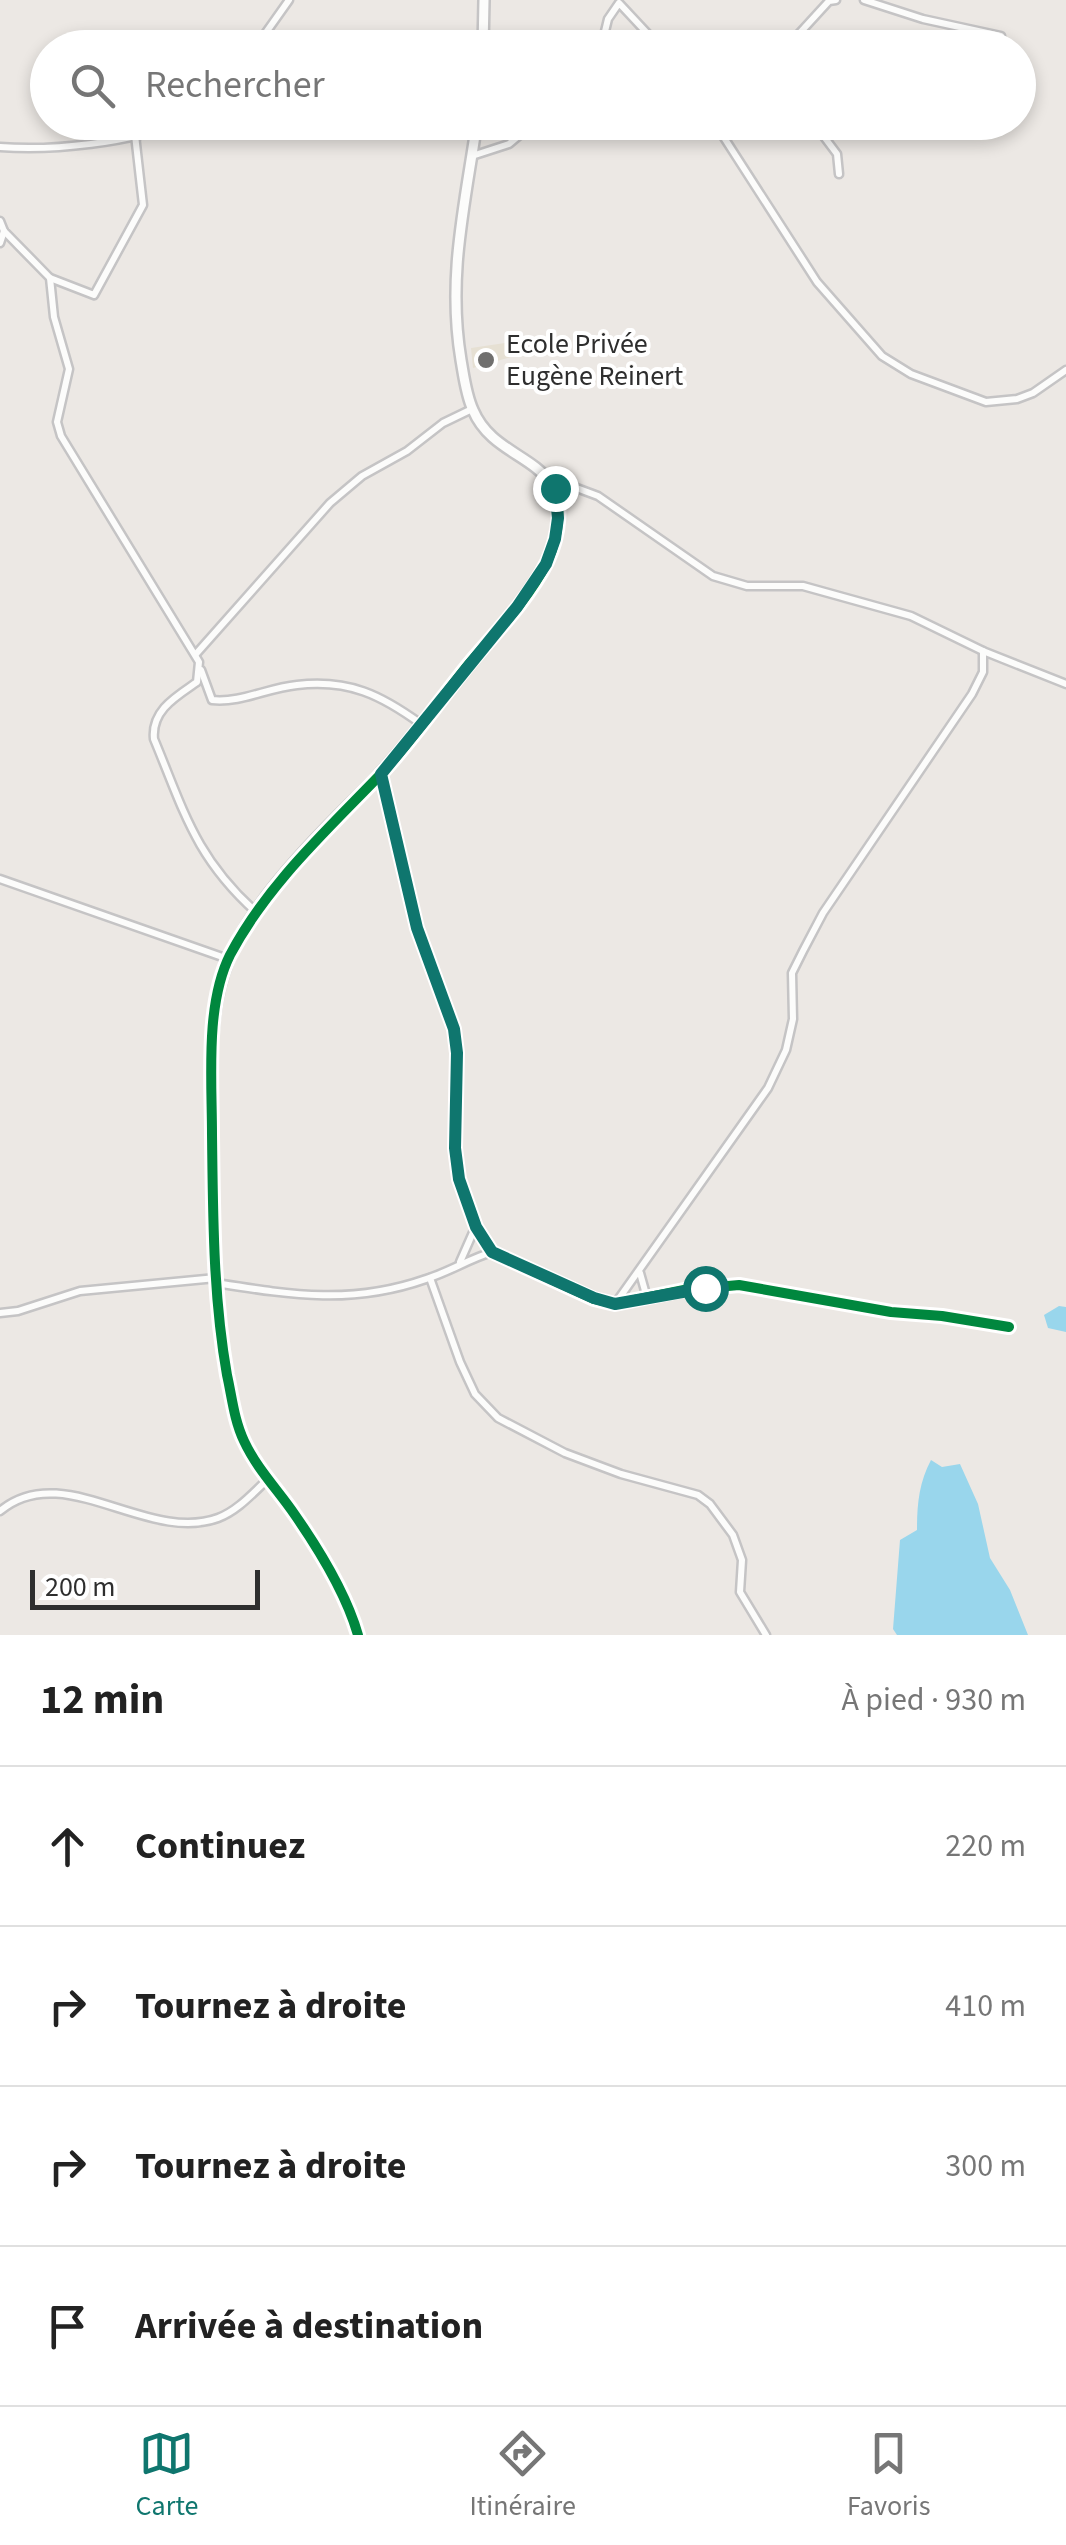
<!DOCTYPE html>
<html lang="fr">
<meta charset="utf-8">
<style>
body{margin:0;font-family:"Source Sans 3",sans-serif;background:#f6f6f6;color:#222}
.scale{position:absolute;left:30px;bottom:25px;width:230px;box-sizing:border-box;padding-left:10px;border:5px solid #2e2e2e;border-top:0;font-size:28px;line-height:35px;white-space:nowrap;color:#2e2e2e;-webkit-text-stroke:8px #fff;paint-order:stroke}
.stop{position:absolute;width:30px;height:30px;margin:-22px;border:8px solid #0f766e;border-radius:50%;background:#fff}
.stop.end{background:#0f766e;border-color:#fff;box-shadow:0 2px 10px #0008}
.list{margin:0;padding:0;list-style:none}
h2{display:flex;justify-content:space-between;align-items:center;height:130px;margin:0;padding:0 40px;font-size:42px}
h2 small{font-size:32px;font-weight:400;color:#767676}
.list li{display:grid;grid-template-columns:65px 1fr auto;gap:30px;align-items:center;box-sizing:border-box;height:160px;padding:0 40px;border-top:2px solid #e0e0e0}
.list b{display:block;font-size:38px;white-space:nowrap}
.list em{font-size:32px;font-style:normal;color:#767676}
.icon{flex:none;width:55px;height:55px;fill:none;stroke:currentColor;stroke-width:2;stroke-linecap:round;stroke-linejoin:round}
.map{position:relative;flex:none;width:1066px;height:1635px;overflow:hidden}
.search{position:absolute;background:#fff;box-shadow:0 5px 15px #0003;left:30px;right:30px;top:30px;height:110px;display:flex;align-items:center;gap:25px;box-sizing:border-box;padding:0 35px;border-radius:55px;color:#767676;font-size:38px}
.sheet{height:770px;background:#fff}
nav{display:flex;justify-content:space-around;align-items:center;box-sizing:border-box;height:140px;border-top:2px solid #e0e0e0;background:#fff;font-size:28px;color:#767676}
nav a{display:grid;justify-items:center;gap:5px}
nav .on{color:#0f766e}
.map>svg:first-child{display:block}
.education{fill:#e6e0d3}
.water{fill:#99d6ec}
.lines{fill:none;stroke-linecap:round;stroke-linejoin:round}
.street-casing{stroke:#c5c4c5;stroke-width:11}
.secondary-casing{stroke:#c5c4c5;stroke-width:14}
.street{stroke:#fcfcfb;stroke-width:6}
.secondary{stroke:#fcfcfb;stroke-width:9}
.cycleway-casing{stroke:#fff;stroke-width:16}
.cycleway{stroke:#00873e;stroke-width:10}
.route{stroke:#0f766e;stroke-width:12}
.poi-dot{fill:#706f6e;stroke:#fff;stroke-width:4}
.labels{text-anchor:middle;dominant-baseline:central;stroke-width:8;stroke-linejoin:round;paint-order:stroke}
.poi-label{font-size:28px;fill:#2e2e2e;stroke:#fff;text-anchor:start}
</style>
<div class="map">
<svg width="1066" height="1635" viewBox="0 0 1066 1635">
<rect width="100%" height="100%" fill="#ece8e4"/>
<!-- education -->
<path class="education" d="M525,340L528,352L473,368L471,348Z"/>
<!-- water -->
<g class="water">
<path d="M1059,1306L1066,1307V1332L1048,1328L1044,1315Z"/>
<path d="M931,1460L942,1467L960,1464L978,1504L990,1558L1010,1590L1028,1635H897L893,1629L900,1540L917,1530C917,1504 919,1483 931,1460Z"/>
</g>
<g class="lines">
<defs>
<g id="street">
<path d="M864,0L923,19L1001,36"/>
<path d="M255,48L289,0"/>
<path d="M601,48L608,19L619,3L661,48"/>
<path d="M786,48L829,1L836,0"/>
<path d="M714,122L817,282L882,356L911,374L986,402L1017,399L1033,393L1066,370"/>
<path d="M813,122L837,154L839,174"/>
<path d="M0,147C52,151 131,143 180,122"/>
<path d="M472,156L509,144L535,122"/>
<path d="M0,221L4,231L50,278L54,317L69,369L57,422L61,436L199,662L197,682C177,696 151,710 154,739C184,811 195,857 256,912"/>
<path d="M0,243L4,231"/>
<path d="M50,278L94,295L143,205L135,135"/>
<path d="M547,477L598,496L713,576L747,586H803L911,616L983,651L1066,684"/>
<path d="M196,654L330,503L362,476L407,451L443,423L472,409"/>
<path d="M201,670L212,700C241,703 267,688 297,685C349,679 381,695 421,724"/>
<path d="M381,774L417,928L454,1029L457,1053L455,1148L459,1179L476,1227L492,1252L594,1299L615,1304L684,1290L739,1285L891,1312L942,1316L1009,1327"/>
<path d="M0,879L228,959"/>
<path d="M460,1262L475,1228"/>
<path d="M640,1273L647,1298"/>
<path d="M430,1278L460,1362L475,1394L498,1418L565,1453L621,1474L698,1495L710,1504L733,1535L742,1560L740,1592L766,1635"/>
<path d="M216,1283C292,1295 352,1305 426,1279C449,1272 469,1259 492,1252"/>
<path d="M615,1304L768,1088L786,1050L793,1019L792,973L803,951L823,913L972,694L983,672V651"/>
<path d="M0,1313L18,1311L80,1291L216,1278"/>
<path d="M0,1511C63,1458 147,1544 218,1518C237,1511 252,1494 267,1480"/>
</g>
<g id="secondary">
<path d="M483,48L484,0"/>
<path d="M358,1635C346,1593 320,1550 295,1514C276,1488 255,1466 242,1436C234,1418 232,1398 228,1378C213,1299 213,1219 212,1139C212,1081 206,1017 228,961C250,904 317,836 360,794C399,756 431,711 465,669C497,630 545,587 556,536C573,453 497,467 473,410C466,395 464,377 461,360C447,276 465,205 477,122"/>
</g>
</defs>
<!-- street casing -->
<use href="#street" class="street-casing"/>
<!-- secondary casing -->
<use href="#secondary" class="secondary-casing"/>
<!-- street -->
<use href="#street" class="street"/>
<!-- secondary -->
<use href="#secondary" class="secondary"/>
<defs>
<g id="cycleway">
<path d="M381,774L417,928L454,1029L457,1053L455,1148L459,1179L476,1227L492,1252L594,1299L615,1304L684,1290L739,1285L891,1312L942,1316L1009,1327"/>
<path d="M358,1635C346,1593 320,1551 295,1515C278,1490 257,1469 244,1441C234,1420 232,1397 227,1375C213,1296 213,1215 212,1134C212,1080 205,1005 230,955C267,885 325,832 379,776C412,741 439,701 469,664C496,632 528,600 547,562C559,536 565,501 547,477"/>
</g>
</defs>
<!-- cycleway casing -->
<use href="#cycleway" class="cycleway-casing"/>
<!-- cycleway -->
<use href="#cycleway" class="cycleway"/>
</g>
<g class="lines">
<!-- route -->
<path class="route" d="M555,488L558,518L555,539L546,564L517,607L381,774L417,928L454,1029L457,1053L455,1148L459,1179L476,1227L492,1252L594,1298L615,1304L705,1288"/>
</g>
<!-- markers -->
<circle class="poi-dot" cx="486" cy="360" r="10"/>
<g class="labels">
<!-- poi labels -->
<g class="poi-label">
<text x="506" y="344">Ecole Privée<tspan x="506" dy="32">Eugène Reinert</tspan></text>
</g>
</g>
</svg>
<div class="scale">200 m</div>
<div class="stop" style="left:705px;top:1288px"></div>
<div class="stop end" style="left:555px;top:488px"></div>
<div class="search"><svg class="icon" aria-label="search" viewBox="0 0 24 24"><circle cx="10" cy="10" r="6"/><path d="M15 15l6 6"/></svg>Rechercher</div>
</div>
<section class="sheet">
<h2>12 min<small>À pied · 930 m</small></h2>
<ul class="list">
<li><svg class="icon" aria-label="ahead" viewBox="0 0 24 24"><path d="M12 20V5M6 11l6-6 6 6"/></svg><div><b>Continuez</b></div><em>220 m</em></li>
<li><svg class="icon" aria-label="right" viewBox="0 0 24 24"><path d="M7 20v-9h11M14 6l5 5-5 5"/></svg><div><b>Tournez à droite</b></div><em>410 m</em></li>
<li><svg class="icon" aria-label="right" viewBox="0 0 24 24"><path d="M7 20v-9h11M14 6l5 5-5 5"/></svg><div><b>Tournez à droite</b></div><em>300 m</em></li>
<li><svg class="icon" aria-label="arrive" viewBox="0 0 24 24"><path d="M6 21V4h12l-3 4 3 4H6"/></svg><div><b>Arrivée à destination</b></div></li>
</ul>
</section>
<nav>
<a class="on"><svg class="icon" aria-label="map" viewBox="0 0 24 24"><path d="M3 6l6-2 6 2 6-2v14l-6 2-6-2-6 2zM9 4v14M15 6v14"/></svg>Carte</a>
<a><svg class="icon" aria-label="directions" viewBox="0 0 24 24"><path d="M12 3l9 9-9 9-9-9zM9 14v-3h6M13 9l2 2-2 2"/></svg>Itinéraire</a>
<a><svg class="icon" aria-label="saved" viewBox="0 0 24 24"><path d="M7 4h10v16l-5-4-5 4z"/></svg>Favoris</a>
</nav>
